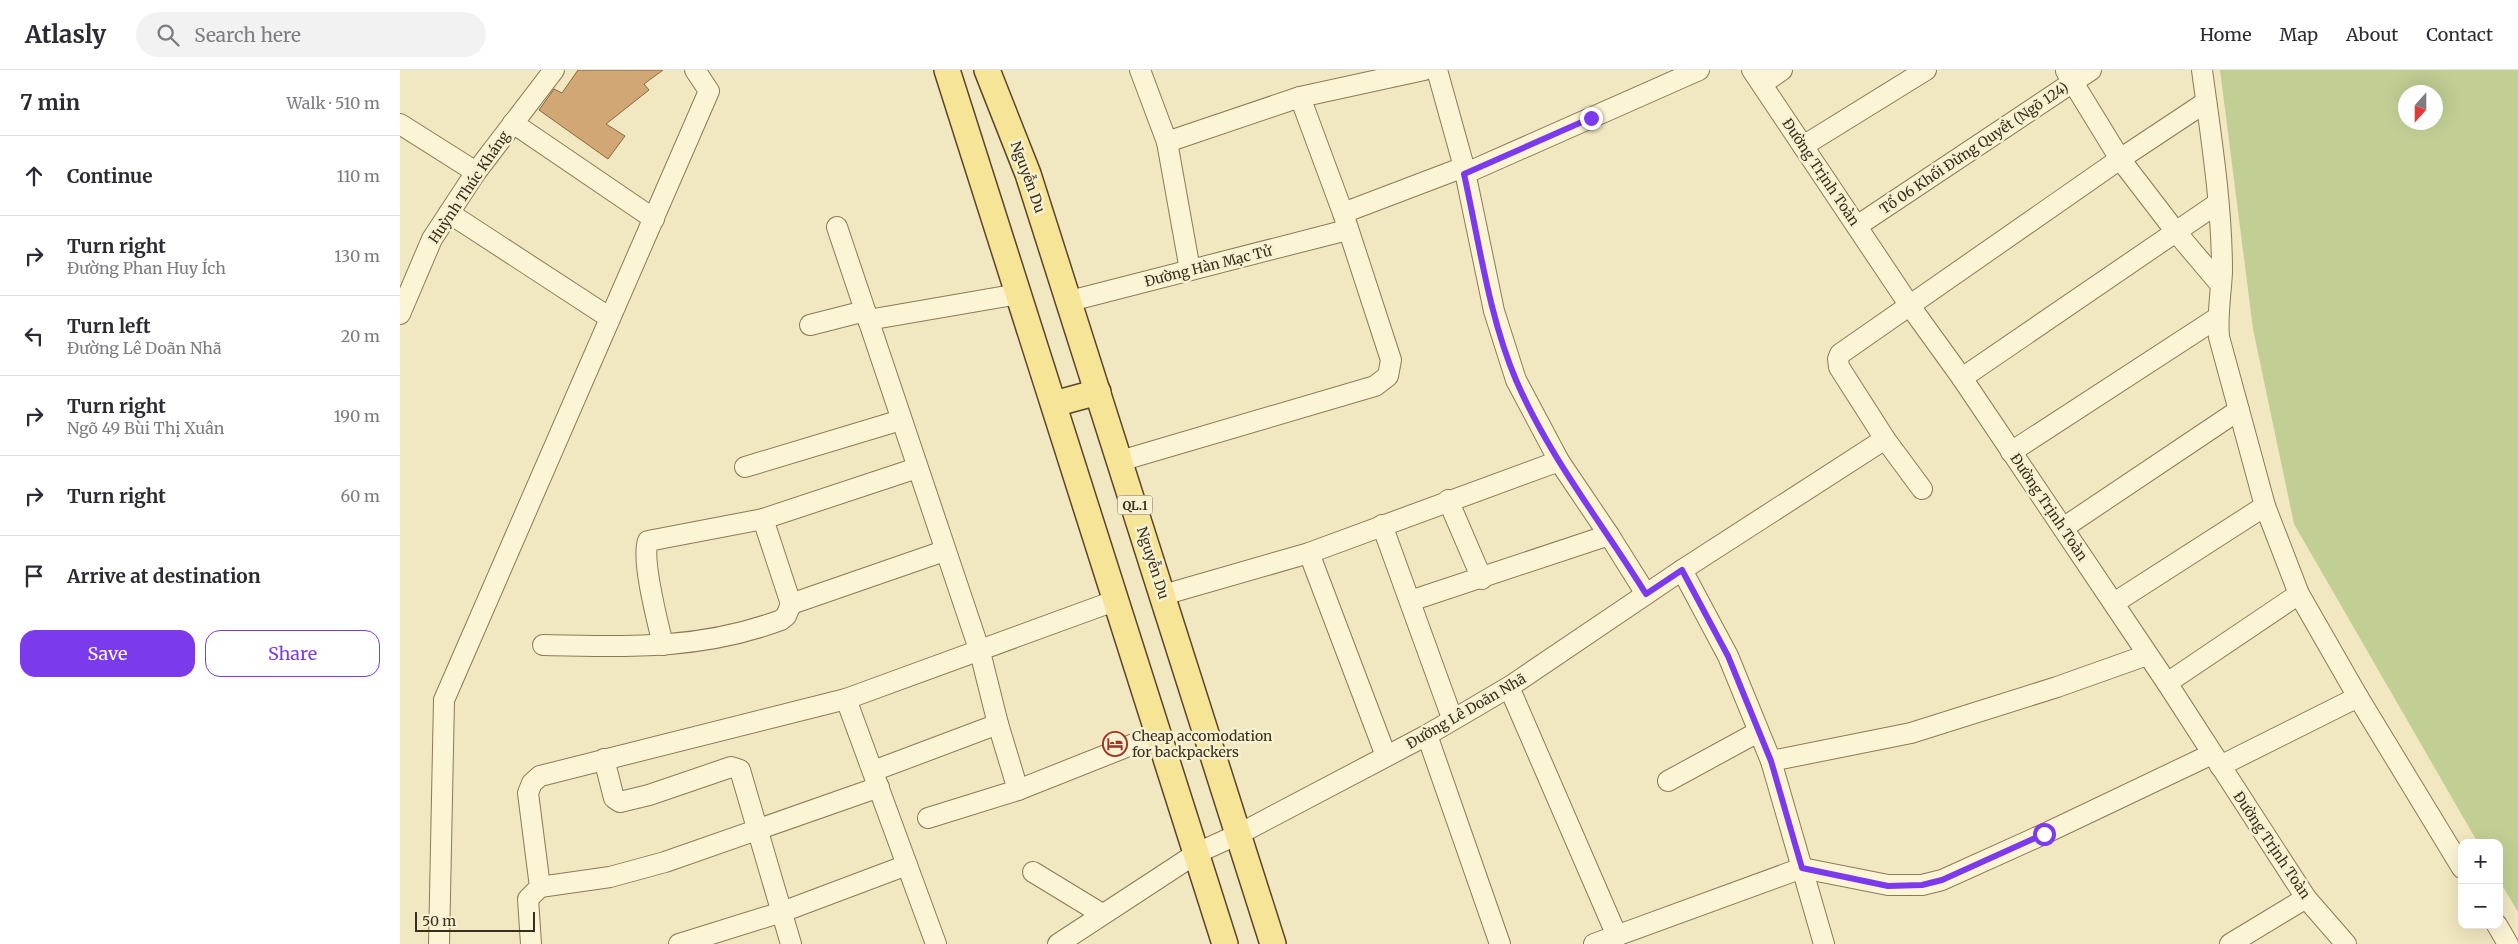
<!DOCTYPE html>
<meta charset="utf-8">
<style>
body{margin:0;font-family:Merriweather,serif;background:#f2f2f3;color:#2b2b33}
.controls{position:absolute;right:15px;bottom:15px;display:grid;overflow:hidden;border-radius:10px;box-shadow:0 5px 20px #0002}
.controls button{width:45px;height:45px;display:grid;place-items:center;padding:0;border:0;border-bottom:1px solid #e1e1e2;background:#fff;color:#2b2b33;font:25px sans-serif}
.compass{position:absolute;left:1998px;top:15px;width:45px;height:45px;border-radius:50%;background:#fff;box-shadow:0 5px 20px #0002;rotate:201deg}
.scale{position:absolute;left:15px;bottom:12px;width:120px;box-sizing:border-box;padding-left:5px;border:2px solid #3a2f1d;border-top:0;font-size:14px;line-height:18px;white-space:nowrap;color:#3a2f1d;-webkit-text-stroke:4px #f7f1d1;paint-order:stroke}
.stop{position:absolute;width:15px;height:15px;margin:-11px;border:4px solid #7c3aed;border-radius:50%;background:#fff}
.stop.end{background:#7c3aed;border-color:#fff;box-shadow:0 1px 5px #0008}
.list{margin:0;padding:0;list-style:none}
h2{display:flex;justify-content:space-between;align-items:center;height:65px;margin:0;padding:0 20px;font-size:21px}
h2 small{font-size:16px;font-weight:400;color:#7c7c81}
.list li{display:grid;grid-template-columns:32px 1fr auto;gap:15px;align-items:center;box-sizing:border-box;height:80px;padding:0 20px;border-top:1px solid #e1e1e2}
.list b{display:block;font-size:19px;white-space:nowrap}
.list p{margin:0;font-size:16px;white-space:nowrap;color:#7c7c81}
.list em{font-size:16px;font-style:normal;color:#7c7c81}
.actions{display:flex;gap:10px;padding:15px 20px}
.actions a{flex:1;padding:11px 0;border:1px solid #7c3aed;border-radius:15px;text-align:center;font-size:18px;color:#7c3aed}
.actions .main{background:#7c3aed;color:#fff}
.icon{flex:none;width:28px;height:28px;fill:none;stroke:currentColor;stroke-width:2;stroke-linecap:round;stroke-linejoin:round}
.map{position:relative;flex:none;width:2118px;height:874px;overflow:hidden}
header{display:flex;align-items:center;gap:30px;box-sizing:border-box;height:70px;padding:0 25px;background:#fff;border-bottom:1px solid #e1e1e2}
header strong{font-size:24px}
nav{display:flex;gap:28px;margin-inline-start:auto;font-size:18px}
.search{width:350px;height:45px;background:#f2f2f3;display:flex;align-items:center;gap:12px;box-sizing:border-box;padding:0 18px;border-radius:28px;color:#7c7c81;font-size:19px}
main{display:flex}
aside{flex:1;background:#fff}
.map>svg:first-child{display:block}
.green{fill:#c1cf94;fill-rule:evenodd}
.building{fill:#d1a775;stroke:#8c663c}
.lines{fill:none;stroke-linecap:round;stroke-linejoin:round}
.minor-casing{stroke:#8b7a57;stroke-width:22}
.major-casing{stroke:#59462c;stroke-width:28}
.minor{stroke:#fbf4d5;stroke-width:20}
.major{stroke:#f6e497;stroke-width:25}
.route{stroke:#7c3aed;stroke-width:6}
.labels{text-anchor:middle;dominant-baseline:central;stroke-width:5;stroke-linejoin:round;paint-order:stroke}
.shield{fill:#f7f1d1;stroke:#736953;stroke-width:1}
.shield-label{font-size:12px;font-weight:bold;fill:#3a2f1d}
.street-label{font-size:14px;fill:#3a2f1d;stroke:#f7f1d1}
.poi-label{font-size:14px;fill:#3a2f1d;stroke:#f7f1d1;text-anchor:start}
</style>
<header>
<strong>Atlasly</strong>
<div class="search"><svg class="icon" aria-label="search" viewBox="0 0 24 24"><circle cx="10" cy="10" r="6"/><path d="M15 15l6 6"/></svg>Search here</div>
<nav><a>Home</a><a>Map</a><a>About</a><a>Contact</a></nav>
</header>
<main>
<aside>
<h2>7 min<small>Walk · 510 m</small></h2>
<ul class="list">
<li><svg class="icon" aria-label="ahead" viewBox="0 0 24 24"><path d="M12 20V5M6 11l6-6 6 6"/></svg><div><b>Continue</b></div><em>110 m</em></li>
<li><svg class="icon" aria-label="right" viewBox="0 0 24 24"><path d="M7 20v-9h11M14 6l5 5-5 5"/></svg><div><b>Turn right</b><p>Đường Phan Huy Ích</p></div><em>130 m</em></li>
<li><svg class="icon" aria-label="left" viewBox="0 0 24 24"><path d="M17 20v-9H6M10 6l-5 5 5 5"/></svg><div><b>Turn left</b><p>Đường Lê Doãn Nhã</p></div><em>20 m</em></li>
<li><svg class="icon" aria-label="right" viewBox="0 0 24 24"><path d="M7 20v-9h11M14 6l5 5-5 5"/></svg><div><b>Turn right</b><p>Ngõ 49 Bùi Thị Xuân</p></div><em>190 m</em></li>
<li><svg class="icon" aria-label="right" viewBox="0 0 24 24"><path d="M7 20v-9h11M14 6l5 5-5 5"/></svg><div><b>Turn right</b></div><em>60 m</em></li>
<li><svg class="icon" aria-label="arrive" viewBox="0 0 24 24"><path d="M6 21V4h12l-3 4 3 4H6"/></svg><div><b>Arrive at destination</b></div></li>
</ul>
<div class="actions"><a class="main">Save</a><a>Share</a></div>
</aside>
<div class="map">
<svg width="2118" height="874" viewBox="0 0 2118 874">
<rect width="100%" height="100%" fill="#f1e8c1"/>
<!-- green -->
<path class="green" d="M1820,0H2118V842L2099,810V773H2078L1894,454L1853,259ZM2006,22H2036V52H2006Z"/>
<!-- building -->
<path class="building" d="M178,0H263L244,14L249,20L206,54L225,66L208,89L139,40L154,19L162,23Z"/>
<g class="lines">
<defs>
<g id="minor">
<path d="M740,0L767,72L790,200"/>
<path d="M1037,0L1064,97L1094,241L1116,310L1159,391L1209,465L1246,524"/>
<path d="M1352,0L1510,236L1562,308L1767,613L1906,828L1946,874"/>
<path d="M1802,0C1811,67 1822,134 1822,202C1821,224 1817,244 1819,267L1865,436L1899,524L1958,627L2062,798"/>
<path d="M1666,1L1720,89L1776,162L1820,214"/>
<path d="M1362,14L1382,0"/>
<path d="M113,53L254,149"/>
<path d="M0,54L76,102"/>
<path d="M767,72L900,27L1024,0"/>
<path d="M1403,76L1526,0"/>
<path d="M1064,104L1299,0"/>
<path d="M49,143L210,248"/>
<path d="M943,143L1064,97"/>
<path d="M1457,156L1691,0"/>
<path d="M437,157L580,582L598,654L473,701"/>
<path d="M670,231L947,160"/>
<path d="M0,244L32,169L76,102L154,0"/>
<path d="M468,250L618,224"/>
<path d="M410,255L465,241"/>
<path d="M1562,308L1818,133"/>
<path d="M1611,382L1817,248"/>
<path d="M720,391L975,316L988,306L991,290L943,143L900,27"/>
<path d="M345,397L501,350"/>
<path d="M1522,419L1485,369L1439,297L1438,289L1440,284L1720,89L1806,32"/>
<path d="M1048,430L1082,509"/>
<path d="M982,455L1052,648"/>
<path d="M1663,458L1839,340"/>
<path d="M909,483L986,686"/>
<path d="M1282,500L1328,586L1371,691L1424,874"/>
<path d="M763,525L909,483L1159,391"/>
<path d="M1010,531L1209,465"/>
<path d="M1714,533L1865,436"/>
<path d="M391,534L544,481"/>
<path d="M143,575C226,577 301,580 381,550L386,546L391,534L363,449"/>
<path d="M263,575C258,553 241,490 248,471L363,449L517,398"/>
<path d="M1767,613L1899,524"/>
<path d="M1109,617L1217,866"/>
<path d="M446,629L536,874"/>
<path d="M598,654L618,720"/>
<path d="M1027,665L1100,874"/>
<path d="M204,689L214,728L220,732L249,725L331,697L340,700L391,874"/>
<path d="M1371,691L1511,663L1657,617L1747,585"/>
<path d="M1820,696L1958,627"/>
<path d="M1268,711L1358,662"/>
<path d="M528,748L618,720L759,664"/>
<path d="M633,802L702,844"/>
<path d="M140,817L210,807L265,792L479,717"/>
<path d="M2097,855L2108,874"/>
<path d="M39,874L44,630L309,21L295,0"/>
<path d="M131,874L128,829L140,817L128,723L132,713L140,706L446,629L717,530"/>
<path d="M279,874L382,842L507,795"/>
<path d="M658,874L797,783L839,764L1027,665L1109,617L1282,500L1485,369"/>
<path d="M1194,874L1402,798L1488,815H1522L1542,810L1644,764L1812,684"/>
<path d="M1830,874L1906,828"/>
</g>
<g id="major">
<path d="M547,0L825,874"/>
<path d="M587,0L628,104L873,874"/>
<path d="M654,334L698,322"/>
</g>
</defs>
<!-- minor casing -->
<use href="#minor" class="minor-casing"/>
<!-- major casing -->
<use href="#major" class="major-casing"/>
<!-- minor -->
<use href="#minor" class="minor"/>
<!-- major -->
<use href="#major" class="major"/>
</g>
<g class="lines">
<!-- route -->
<path class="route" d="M1191,48L1064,104C1079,171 1089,247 1116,310C1149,387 1202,453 1246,524L1282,500L1328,586L1371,691L1402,798L1488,816L1522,815L1542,810L1644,764"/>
</g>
<!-- icons -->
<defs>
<symbol id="hotel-ring" viewBox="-11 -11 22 22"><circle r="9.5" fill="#f7f1d1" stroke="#9e3224" stroke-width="1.5"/><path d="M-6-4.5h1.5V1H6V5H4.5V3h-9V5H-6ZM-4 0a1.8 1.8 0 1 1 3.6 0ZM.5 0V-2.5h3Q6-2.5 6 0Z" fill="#9e3224"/></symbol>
</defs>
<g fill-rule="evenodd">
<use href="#hotel-ring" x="701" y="660" width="28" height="28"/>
</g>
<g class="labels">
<!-- shield labels -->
<rect class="shield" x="717.5" y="425.5" width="35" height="19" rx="4"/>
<g class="shield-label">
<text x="735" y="435">QL.1</text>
</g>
<!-- street labels -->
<g class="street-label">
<text transform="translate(1574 78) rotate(-34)">Tổ 06 Khối Đừng Quyềt (Ngõ 124)</text>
<text transform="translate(1421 102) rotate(56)">Đường Trịnh Toàn</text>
<text transform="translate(628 107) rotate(70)">Nguyễn Du</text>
<text transform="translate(69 117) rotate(-56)">Huỳnh Thúc Kháng</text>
<text transform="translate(808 196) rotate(-14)">Đường Hàn Mạc Tử</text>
<text transform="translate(1649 437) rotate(56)">Đường Trịnh Toàn</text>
<text transform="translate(753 493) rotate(72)">Nguyễn Du</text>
<text transform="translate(1066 641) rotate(-30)">Đường Lê Doãn Nhã</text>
<text transform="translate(1872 775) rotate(56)">Đường Trịnh Toàn</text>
</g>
<!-- poi labels -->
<g class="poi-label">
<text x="732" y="666">Cheap accomodation<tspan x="732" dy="16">for backpackers</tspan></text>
</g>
</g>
</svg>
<div class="controls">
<button>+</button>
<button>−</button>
</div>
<svg class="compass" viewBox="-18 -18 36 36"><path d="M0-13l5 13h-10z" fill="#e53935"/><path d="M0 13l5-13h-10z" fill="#7c7c81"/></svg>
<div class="scale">50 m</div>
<div class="stop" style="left:1644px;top:764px"></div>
<div class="stop end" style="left:1191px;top:48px"></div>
</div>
</main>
